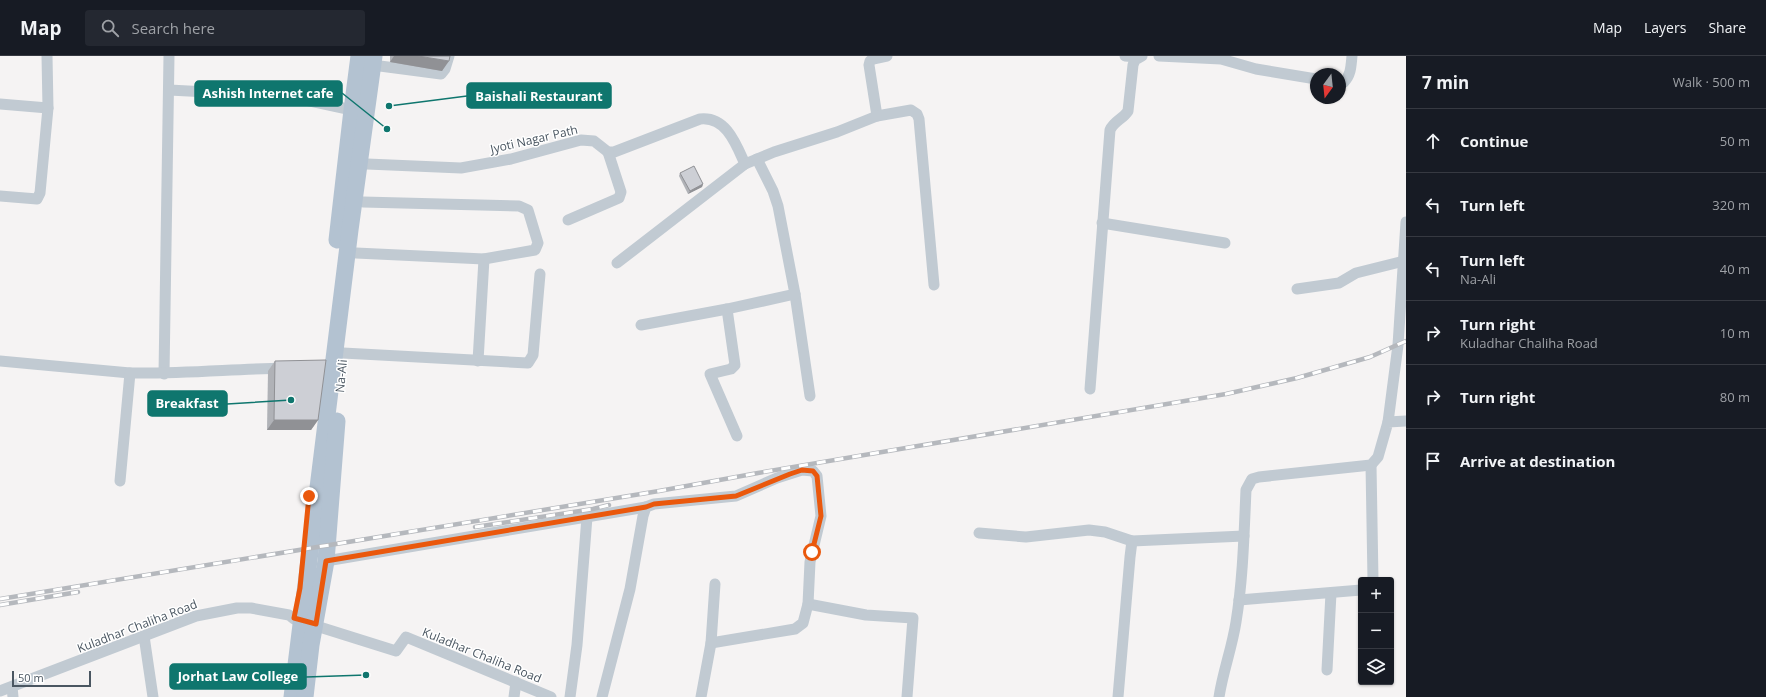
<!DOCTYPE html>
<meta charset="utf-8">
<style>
body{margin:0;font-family:"Open Sans",sans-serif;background:#242831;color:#f1f3f6}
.controls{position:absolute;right:12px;bottom:12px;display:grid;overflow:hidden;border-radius:4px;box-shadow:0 1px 3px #0004}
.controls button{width:36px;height:36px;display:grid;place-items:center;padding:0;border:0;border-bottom:1px solid #363941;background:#171b24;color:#f1f3f6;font:20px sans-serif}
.compass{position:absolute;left:1310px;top:12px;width:36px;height:36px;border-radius:50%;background:#171b24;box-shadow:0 1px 3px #0004;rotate:195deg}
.scale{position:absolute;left:12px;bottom:10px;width:79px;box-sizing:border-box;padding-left:4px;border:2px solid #4a5661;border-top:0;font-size:11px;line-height:14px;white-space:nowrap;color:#4a5661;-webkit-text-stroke:3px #fff;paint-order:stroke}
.stop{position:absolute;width:12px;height:12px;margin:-9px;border:3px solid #ea580c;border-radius:50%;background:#fff}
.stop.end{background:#ea580c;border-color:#fff;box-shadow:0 1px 4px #0008}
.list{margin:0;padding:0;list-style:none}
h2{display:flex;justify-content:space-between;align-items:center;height:52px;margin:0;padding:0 16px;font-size:17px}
h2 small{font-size:13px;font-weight:400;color:#9ea1a6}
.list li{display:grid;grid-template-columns:26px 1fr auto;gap:12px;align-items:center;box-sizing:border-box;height:64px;padding:0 16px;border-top:1px solid #363941}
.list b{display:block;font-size:15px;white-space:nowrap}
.list p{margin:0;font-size:13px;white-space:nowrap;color:#9ea1a6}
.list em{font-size:13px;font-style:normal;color:#9ea1a6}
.icon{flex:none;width:22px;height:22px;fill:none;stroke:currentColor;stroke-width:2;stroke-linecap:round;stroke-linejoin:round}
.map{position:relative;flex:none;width:1406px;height:641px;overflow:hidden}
header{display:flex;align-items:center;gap:24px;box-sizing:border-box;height:56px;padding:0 20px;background:#171b24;border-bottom:1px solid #363941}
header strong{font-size:19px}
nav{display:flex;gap:22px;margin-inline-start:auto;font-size:14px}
.search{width:280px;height:36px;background:#242831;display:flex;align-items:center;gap:10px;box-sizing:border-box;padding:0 14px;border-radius:4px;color:#9ea1a6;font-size:15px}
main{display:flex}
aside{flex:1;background:#171b24}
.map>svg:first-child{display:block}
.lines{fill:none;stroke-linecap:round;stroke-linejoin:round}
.street{stroke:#c1cad2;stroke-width:11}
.primary{stroke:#b3c2d1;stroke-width:17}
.rail-casing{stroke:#b5b8bd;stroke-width:4.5}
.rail{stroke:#fff;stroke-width:3;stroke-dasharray:9;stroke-linecap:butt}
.wall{fill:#b0b2b7}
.shaded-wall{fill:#909195}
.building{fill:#cdcfd5;stroke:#909195}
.route{stroke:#ea580c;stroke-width:5}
.labels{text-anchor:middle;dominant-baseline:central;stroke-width:3;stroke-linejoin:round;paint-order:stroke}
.street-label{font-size:12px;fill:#4a5661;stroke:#fff}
.leader{fill:none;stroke:#0f766e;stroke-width:1.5}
.callout-dot{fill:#0f766e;stroke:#fff;stroke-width:1.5}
.callout{fill:#0f766e;stroke:#0f766e;stroke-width:1.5}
.callout-label{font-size:13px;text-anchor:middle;font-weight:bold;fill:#fff}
</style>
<header>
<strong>Map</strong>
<div class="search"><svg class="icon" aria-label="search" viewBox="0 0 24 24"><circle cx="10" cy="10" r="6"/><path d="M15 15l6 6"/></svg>Search here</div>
<nav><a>Map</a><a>Layers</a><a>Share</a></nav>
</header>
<main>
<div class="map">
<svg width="1406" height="641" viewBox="0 0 1406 641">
<rect width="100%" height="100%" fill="#f5f3f3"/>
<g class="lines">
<!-- street -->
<g class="street">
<path d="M1125,0L1138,1"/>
<path d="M1159,0L1221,3L1256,13L1316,23"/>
<path d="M380,10L441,18L445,13L449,0"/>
<path d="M1340,27L1344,26C1351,19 1351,10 1352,0"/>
<path d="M169,34L287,40L352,54"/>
<path d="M0,48L48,52"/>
<path d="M877,60L869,9L870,5L873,3L887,0"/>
<path d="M367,108L461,112L511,103L581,84L594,85L608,96H614L700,63C726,60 736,88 745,108"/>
<path d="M0,140L37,143L40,137L48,52L47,0"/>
<path d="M363,146L519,150L528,154L538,187L535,194L484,203"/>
<path d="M568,164L619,142L621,136L608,96"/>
<path d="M1102,167L1225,187"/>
<path d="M356,197L484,203L478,305"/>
<path d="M617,207L745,108L774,96L837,76L877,60L911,54L917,58L919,63L934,229"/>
<path d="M1297,233L1339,227L1356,217L1404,205"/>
<path d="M795,238L810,340"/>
<path d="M727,253L735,309L731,313L710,318L737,380"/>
<path d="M641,269L727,253L795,238L778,150L773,135L757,103"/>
<path d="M343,297L528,307L533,299L540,218"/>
<path d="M0,305L130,317"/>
<path d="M164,318L169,0"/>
<path d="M1090,333L1110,74C1114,65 1123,63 1128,55L1133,9L1135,4L1142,0"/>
<path d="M1388,366L1398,289L1406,166"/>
<path d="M1371,409L1373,524"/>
<path d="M120,425L130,317C181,318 233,313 285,312"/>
<path d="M979,477L1026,481L1089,474L1105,476L1132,485L1244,480"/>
<path d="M326,505L646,451"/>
<path d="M1239,544L1361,534"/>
<path d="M808,548L866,559L913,562L907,641"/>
<path d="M144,580L153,641"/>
<path d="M1327,614L1331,537"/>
<path d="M12,631L13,641"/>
<path d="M0,635L196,560L237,552H251L289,559L294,563L396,595L406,581L551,641"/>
<path d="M514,641L516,626"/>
<path d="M570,641L577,589L587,461"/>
<path d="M602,641L630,533L643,460L646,451L654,448L736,440L777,422L802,414L813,415L817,420L821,460L810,506L808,548L803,567L795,573L711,587"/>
<path d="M701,641L711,587L715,528"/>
<path d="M1118,641L1130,501L1132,485"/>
<path d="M1219,641C1223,615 1232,592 1236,566C1243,523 1244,478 1246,434L1252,423L1259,421L1371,409L1378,401L1388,366L1406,365"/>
</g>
<!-- primary -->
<g class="primary">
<path d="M337,184L352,54L359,0"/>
<path d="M292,641L350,174L374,0"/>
<path d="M305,641L311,589L326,505L337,365"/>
</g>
<defs>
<g id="rail">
<path d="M475,471L593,453L609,449"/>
<path d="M0,543L659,435L758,417L1226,338L1297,322L1370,301L1406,285"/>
<path d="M0,549L78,536"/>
</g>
</defs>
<!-- rail casing -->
<use href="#rail" class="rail-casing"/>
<!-- rail -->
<use href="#rail" class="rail"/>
</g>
<!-- wall -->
<g class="wall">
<path d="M390,0H450L442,15L390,6Z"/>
<path d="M680,117L703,128L702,131L688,138L679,120Z"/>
<path d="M275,305L318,364L311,374H267L268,315Z"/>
</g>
<!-- shaded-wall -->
<g class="shaded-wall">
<path d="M394,0H418L449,5L442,15L390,6Z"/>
<path d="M703,128L702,131L688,138L690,135Z"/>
<path d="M274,364H318L311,374H267Z"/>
</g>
<!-- building -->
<g class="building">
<path d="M418,0H450L449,5Z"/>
<path d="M694,110L703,128L690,135L680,117Z"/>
<path d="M326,304L318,364H274L275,305Z"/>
</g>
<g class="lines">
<!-- route -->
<path class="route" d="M309,440L300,532L294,562L316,568L326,505L646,451L654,448L736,440L790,418L802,414L813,415L817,420L821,460L812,496"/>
</g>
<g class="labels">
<!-- street labels -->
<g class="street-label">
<text transform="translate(534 83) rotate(-13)">Jyoti Nagar Path</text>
<text transform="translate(341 320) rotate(-85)">Na-Ali</text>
<text transform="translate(137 570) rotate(-21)">Kuladhar Chaliha Road</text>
<text transform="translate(482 599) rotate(22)">Kuladhar Chaliha Road</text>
</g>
</g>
<!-- callouts -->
<path class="leader" d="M387 73L342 37M389 50L467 40M291 344L227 348M366 619L306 621"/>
<g class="callout-dot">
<circle cx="387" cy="73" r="4"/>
<circle cx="389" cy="50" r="4"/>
<circle cx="291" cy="344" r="4"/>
<circle cx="366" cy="619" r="4"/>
</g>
<g class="callout">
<rect x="195" y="25" width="147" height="25" rx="4"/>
<rect x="467" y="27" width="144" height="25" rx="4"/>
<rect x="148" y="335" width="79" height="25" rx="4"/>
<rect x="170" y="608" width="136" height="25" rx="4"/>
</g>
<g class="callout-label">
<text x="268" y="42">Ashish Internet cafe</text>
<text x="539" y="45">Baishali Restaurant</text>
<text x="187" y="352">Breakfast</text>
<text x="238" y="625">Jorhat Law College</text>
</g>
</svg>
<div class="controls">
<button>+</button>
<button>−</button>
<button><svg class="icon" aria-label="layers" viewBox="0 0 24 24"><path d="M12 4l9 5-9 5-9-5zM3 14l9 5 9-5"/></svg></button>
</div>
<svg class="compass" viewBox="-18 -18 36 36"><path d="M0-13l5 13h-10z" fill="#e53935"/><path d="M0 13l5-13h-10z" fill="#9ea1a6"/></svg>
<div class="scale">50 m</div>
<div class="stop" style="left:812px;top:496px"></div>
<div class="stop end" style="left:309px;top:440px"></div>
</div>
<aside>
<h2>7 min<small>Walk · 500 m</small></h2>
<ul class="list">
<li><svg class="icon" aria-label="ahead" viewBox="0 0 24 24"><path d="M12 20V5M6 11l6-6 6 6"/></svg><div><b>Continue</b></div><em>50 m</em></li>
<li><svg class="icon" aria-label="left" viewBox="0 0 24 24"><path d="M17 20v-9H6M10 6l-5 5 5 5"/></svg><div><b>Turn left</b></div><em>320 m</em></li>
<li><svg class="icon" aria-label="left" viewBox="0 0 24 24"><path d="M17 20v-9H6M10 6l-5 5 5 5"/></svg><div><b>Turn left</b><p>Na-Ali</p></div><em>40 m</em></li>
<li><svg class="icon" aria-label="right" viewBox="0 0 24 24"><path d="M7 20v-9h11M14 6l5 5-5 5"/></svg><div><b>Turn right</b><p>Kuladhar Chaliha Road</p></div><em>10 m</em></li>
<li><svg class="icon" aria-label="right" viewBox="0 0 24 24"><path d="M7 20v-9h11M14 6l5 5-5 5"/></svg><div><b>Turn right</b></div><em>80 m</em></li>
<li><svg class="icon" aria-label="arrive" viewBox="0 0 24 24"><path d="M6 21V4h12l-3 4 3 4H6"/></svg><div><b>Arrive at destination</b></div></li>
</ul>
</aside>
</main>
